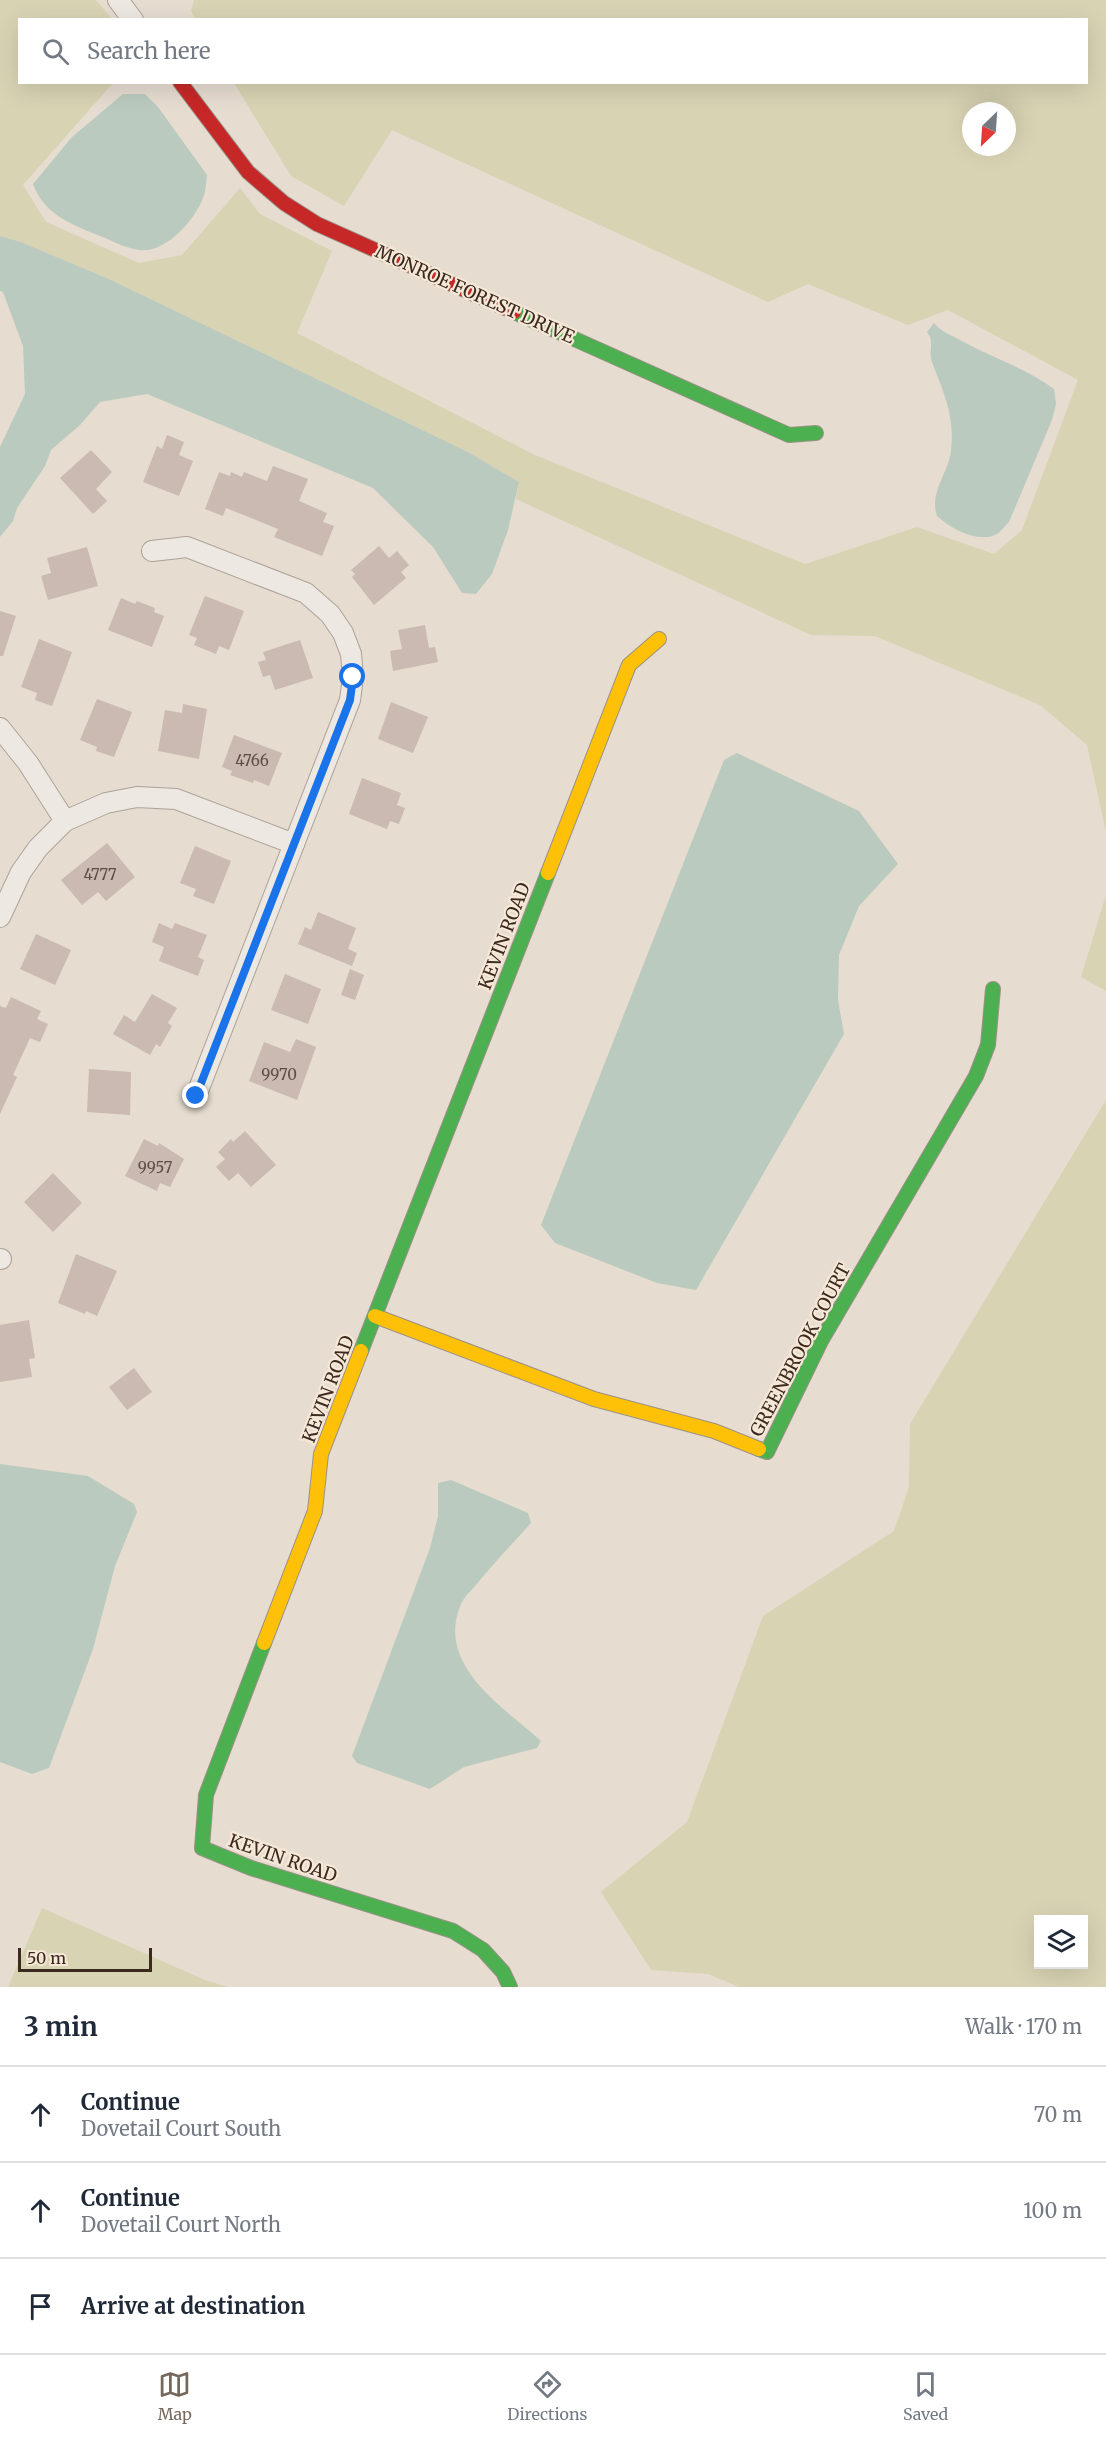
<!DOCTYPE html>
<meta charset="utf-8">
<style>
body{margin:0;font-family:Merriweather,serif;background:#f2f2f3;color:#1f2937}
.controls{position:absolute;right:18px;bottom:18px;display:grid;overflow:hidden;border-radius:0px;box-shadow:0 6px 24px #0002}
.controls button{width:54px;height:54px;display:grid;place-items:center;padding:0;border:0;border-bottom:2px solid #e0e1e3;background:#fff;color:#1f2937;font:30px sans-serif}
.compass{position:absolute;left:962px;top:102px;width:54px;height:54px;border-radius:50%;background:#fff;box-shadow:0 6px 24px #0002;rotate:205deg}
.scale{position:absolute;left:18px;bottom:15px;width:134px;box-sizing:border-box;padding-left:6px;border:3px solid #3b2920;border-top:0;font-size:16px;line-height:21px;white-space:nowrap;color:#3b2920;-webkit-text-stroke:4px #f6e8d7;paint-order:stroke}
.stop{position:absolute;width:18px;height:18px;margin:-14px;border:4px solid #1a73e8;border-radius:50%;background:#fff}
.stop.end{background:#1a73e8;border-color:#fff;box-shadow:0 2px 6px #0008}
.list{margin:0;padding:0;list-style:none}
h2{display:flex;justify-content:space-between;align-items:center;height:78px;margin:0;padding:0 24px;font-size:26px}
h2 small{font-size:20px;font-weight:400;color:#747a83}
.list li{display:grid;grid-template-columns:39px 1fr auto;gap:18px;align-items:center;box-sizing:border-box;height:96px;padding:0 24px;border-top:2px solid #e0e1e3}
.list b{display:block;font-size:22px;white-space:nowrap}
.list p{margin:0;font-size:20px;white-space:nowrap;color:#747a83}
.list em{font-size:20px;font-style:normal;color:#747a83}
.icon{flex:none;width:33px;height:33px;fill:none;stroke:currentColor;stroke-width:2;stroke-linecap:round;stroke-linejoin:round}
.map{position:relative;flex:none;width:1106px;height:1987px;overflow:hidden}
.search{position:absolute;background:#fff;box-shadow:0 6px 24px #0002;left:18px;right:18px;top:18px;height:66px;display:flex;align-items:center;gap:15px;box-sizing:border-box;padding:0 21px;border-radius:0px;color:#747a83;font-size:22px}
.sheet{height:366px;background:#fff}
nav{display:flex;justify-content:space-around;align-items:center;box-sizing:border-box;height:84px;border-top:2px solid #e0e1e3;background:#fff;font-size:16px;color:#747a83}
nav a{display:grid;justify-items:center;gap:3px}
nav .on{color:#77685e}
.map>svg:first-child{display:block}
.green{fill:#d8d3b3;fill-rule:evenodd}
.water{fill:#bbcabe}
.building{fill:#cabab1}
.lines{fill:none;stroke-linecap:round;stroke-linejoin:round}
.street-casing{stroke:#aca298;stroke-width:22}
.fast-casing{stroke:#9b9188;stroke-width:16}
.slow-casing{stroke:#9b9188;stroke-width:16}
.jam-casing{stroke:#9b9188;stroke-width:16}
.street{stroke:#eee8e2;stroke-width:20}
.fast{stroke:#4caf50;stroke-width:14}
.slow{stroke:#ffc107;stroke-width:14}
.jam{stroke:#c62828;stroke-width:14}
.route{stroke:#1a73e8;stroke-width:8}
.labels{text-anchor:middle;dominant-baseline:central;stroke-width:4.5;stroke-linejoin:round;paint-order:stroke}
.number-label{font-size:15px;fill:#5f4d44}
.street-label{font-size:18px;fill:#3b2920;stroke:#f6e8d7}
</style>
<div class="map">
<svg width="1106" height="1987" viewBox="0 0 1106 1987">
<rect width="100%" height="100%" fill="#e6dcd0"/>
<!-- green -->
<g class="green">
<path d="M0,0H96L112,19L20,20V82L113,83L23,185L46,222L139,263L182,255L240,188L260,214L332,251L297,333L535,455L805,564L917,527L994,554L1022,530L1078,380L948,310L908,325L808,284L768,302L392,130L344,206L291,176L234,83L1086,82V20H196L191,11L194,0H1106V832L1087,745L1040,705L875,636L811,635L516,499L519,482L468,452L109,279L21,242L0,236ZM971,111H1007V147H971Z"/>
<path d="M1106,895V991L1081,977Z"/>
<path d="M1106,1100V1987H739L708,1974L651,1970L601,1892L687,1822L763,1616L894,1531L909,1487L910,1424ZM1038,1920H1084V1964H1038Z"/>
<path d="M42,1908L205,1980L228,1987H8Z"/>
</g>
<!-- water -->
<g class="water">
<path d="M123,94H145L158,107L207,175C206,182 206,191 203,198C195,220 165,254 139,250C124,248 109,239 95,234C68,223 44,213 33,184L72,137Z"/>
<path d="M0,236L21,242L109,279L468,452L519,482L508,530L492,574L476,594L462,593L433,547L373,488L147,394L100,402L80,425L51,450L45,466L17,508L13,521L0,537V447L25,394L23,346L3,292L0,291Z"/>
<path d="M934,323C943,333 951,335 962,341C992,358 1026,368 1054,389L1056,404L1052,420L1009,522C1005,526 1000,533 995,535C977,543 950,528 937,516C929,493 948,474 951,451C955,415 944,394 932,362C928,350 935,342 927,332Z"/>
<path d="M737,753L859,811L898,864L859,906L839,955L838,1000L844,1034L696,1290L657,1283L555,1243L541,1225L724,760Z"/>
<path d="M0,1464L88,1476L134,1504L137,1512L115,1566L93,1649L49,1768L32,1774L0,1762Z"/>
<path d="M451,1480L528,1513L531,1523C512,1544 493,1564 475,1586C471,1591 464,1597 461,1604C435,1665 502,1706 541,1741L537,1748L464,1767L430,1789L357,1763L352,1756L430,1548L438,1516V1483Z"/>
</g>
<!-- building -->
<g class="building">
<path d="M167,435L184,442L179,455L193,461L179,496L143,482L157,446L162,449Z"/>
<path d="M91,450L112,472L96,489L107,501L93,514L60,478Z"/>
<path d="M273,466L308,479L299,501L327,513L323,522L334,526L322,556L274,537L278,529L226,508L223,516L205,509L219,472L230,476L231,472L242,477L244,472L267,481Z"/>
<path d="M379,546L389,558L397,551L409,565L401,572L406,578L374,605L352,577L355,574L351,570Z"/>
<path d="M87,547L98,586L48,600L41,576L51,573L47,558Z"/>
<path d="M205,596L244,611L229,650L219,646L216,654L194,645L197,638L189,635Z"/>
<path d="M121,598L135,604L137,601L155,608L154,612L164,616L152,647L108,630Z"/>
<path d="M0,611L16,616L3,656H0Z"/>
<path d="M425,625L429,648L435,647L438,662L393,671L390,651L402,649L398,630Z"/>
<path d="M39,639L72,652L52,706L35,700L37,693L21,687Z"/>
<path d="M300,640L313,678L275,690L270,675L263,677L258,662L266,660L263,652Z"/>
<path d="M97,699L132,712L114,757L96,751L97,747L80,740Z"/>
<path d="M391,702L428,717L413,753L378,739Z"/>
<path d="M183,704L207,709L199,759L158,751L165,710L182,713Z"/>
<path d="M234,735L282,753L269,786L254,780L253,783L230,775L232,771L222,767Z"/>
<path d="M362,778L401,793L397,805L405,808L399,824L390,821L387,829L349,814Z"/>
<path d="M107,843L135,877L106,901L98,892L82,905L61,880Z"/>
<path d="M195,846L231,861L214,904L193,896L196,889L180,883Z"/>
<path d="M318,912L356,928L348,949L357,953L352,966L298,944L305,927L311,930Z"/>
<path d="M159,923L172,929L175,923L207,935L198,957L204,960L198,976L159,961L164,947L152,942Z"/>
<path d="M36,934L71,950L55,985L20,969Z"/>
<path d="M350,969L364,975L355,1000L341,995Z"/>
<path d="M285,974L321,989L308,1024L271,1010Z"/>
<path d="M152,994L177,1008L168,1023L172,1026L160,1047L156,1044L150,1055L113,1034L124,1015L135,1022Z"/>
<path d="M11,997L41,1011L37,1019L48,1024L40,1042L30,1038L13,1075L17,1077L0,1114V1006L6,1008Z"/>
<path d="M296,1039L316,1047L297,1100L249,1081L264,1042L290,1052Z"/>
<path d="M89,1069L131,1072L130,1115L87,1112Z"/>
<path d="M245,1131L276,1165L251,1187L238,1173L229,1181L216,1167L225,1159L218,1152L231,1139L233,1142Z"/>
<path d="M144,1139L158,1146L159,1143L184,1159L170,1187L160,1183L157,1191L125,1176Z"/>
<path d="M53,1173L82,1203L53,1232L24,1202Z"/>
<path d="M76,1254L117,1271L97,1316L86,1311L85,1314L58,1303Z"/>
<path d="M29,1320L35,1358L29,1359L32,1377L0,1382V1325Z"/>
<path d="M134,1368L152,1392L127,1410L109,1387Z"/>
</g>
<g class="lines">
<defs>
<g id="street">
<path d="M118,0L133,20"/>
<path d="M152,551L187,547L306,593L330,614L343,633L351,654L353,677L350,700L196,1096"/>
<path d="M0,728L28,763L65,821"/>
<path d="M0,917L21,872L38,848L65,821L106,803L137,797L176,799L294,844"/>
<path d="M0,1259H1"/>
</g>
<g id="fast">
<path d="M514,312L789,435L816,433"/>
<path d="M361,1351L548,873"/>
<path d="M759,1449L767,1452L821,1341L976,1076L988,1045L993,989"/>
<path d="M264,1643L206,1795L202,1848L251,1868L453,1931L483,1950L503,1972L510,1987"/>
</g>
<g id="slow">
<path d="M548,873L629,665L659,639"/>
<path d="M375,1316L594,1399L714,1431L759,1449"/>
<path d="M264,1643L315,1511L321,1454L361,1351"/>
</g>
<path id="jam" d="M180,82L248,172L284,203L317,224L514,312"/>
</defs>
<!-- street casing -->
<use href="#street" class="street-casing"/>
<!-- fast casing -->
<use href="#fast" class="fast-casing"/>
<!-- slow casing -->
<use href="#slow" class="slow-casing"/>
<!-- jam casing -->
<use href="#jam" class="jam-casing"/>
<!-- street -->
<use href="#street" class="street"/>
<!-- fast -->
<use href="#fast" class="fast"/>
<!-- slow -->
<use href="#slow" class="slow"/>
<!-- jam -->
<use href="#jam" class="jam"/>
</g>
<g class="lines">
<!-- route -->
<path class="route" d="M196,1096L350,700L353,677"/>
</g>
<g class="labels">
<!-- number labels -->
<g class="number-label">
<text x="252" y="760">4766</text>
<text x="100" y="874">4777</text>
<text x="279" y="1074">9970</text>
<text x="155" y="1167">9957</text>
</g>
<!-- street labels -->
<g class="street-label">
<text transform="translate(475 294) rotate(24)">MONROE FOREST DRIVE</text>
<text transform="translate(504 936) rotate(-69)">KEVIN ROAD</text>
<text transform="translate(800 1350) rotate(-62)">GREENBROOK COURT</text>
<text transform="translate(328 1389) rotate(-69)">KEVIN ROAD</text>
<text transform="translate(283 1858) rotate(19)">KEVIN ROAD</text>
</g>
</g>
</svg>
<div class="controls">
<button><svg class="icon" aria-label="layers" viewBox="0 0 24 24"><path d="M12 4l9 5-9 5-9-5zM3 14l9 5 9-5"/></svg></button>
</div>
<svg class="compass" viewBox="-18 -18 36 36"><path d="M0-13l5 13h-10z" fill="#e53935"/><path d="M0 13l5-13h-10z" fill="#747a83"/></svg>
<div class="scale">50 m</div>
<div class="stop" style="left:353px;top:677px"></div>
<div class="stop end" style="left:196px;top:1096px"></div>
<div class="search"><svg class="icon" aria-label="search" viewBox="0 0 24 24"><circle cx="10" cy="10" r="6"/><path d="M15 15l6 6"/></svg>Search here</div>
</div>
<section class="sheet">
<h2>3 min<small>Walk · 170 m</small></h2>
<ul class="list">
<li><svg class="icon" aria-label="ahead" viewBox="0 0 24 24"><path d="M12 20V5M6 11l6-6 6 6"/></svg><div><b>Continue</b><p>Dovetail Court South</p></div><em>70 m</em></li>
<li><svg class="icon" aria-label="ahead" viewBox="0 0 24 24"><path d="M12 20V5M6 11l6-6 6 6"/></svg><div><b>Continue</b><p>Dovetail Court North</p></div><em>100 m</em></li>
<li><svg class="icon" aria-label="arrive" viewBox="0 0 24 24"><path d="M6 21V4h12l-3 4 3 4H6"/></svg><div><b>Arrive at destination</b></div></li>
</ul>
</section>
<nav>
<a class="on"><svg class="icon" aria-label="map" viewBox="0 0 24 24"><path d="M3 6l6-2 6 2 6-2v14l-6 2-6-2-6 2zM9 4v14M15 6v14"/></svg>Map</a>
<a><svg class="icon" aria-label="directions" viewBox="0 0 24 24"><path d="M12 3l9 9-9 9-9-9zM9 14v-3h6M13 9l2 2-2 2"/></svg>Directions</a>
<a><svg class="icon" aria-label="saved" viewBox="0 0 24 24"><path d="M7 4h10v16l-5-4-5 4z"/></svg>Saved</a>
</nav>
